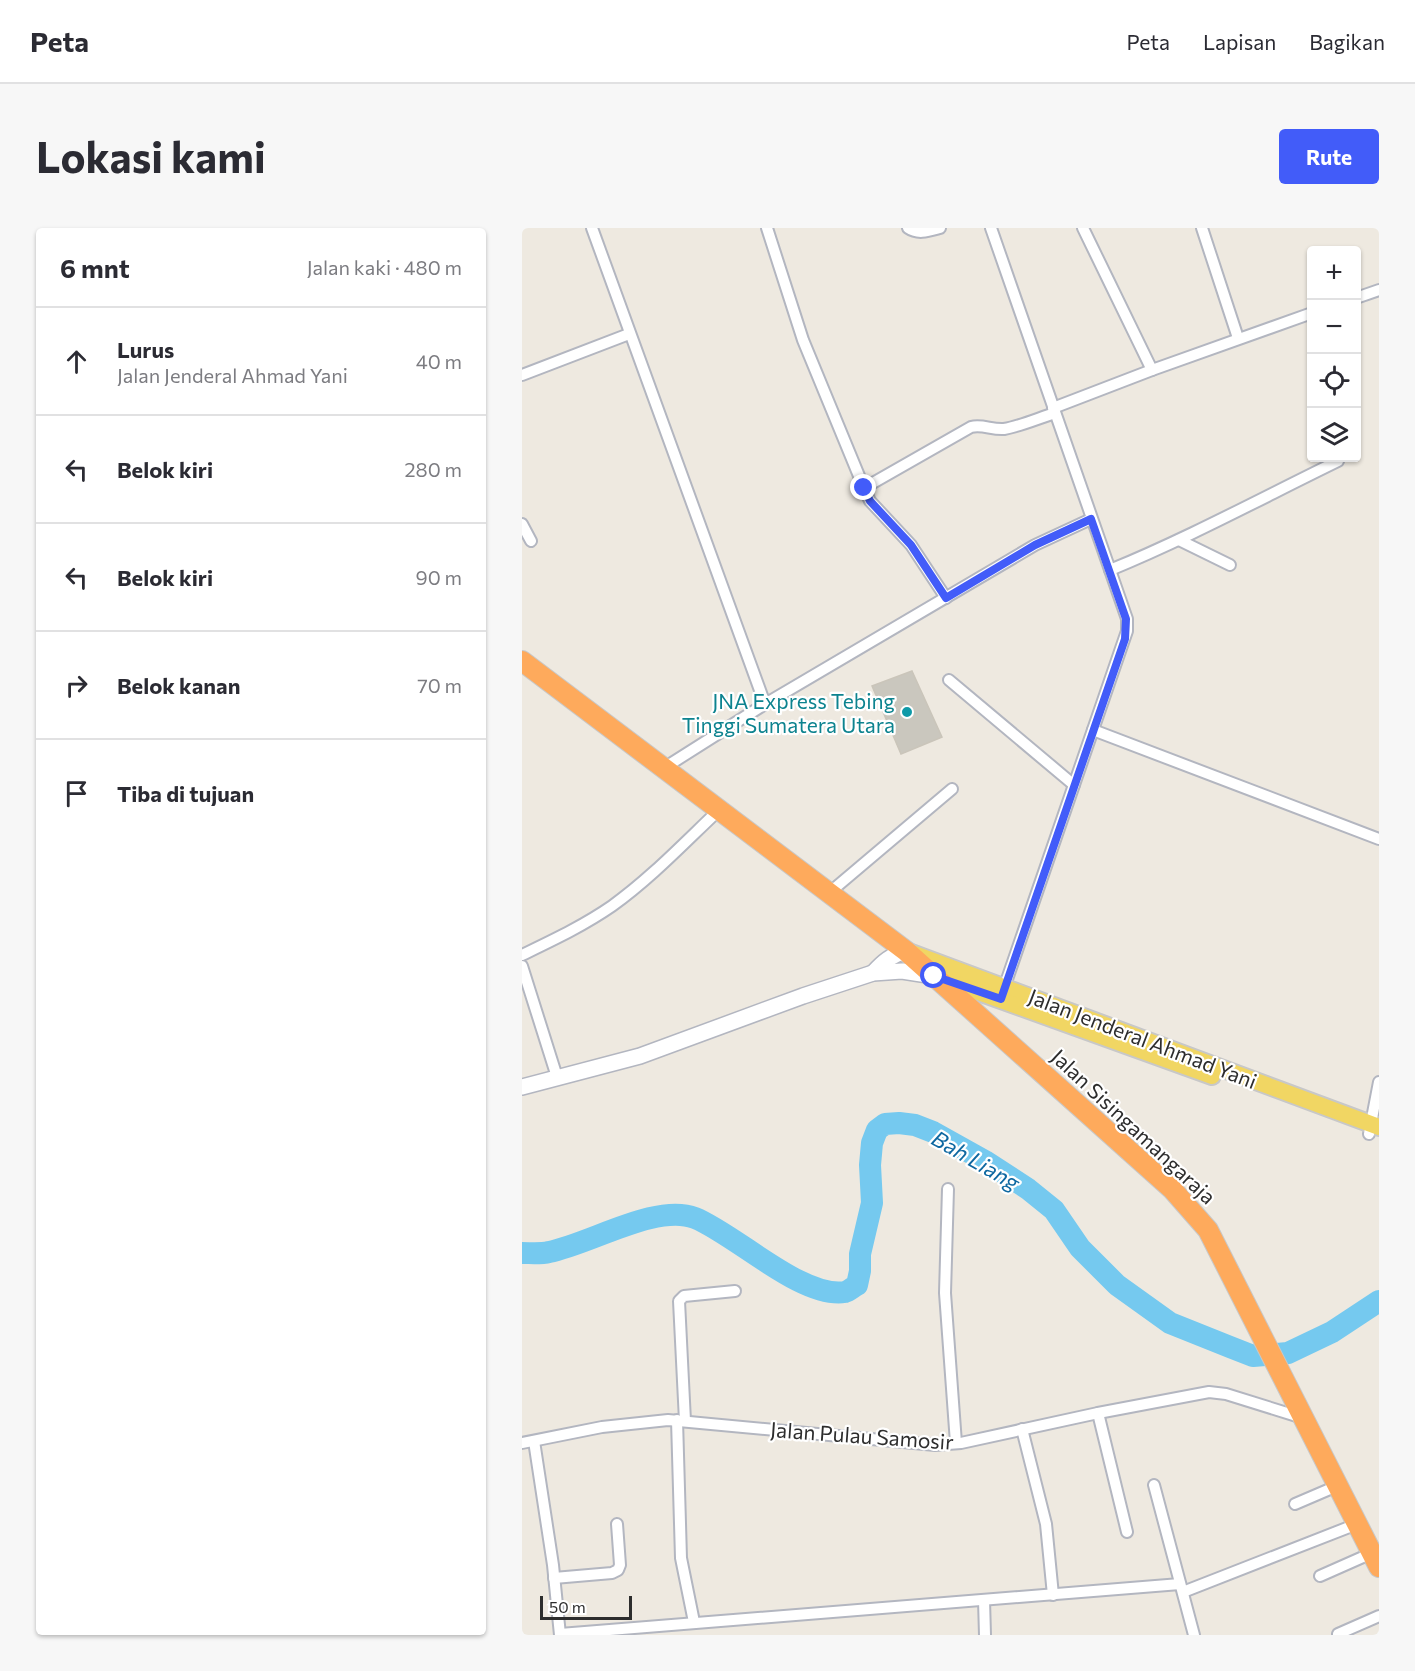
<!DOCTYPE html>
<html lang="id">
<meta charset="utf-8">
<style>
body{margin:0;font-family:Commissioner,sans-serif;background:#f7f7f7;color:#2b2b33}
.controls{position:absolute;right:18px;top:18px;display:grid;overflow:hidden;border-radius:6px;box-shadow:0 2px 4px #0004}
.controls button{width:54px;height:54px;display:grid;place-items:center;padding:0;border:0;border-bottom:2px solid #e1e1e2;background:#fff;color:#2b2b33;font:30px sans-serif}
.scale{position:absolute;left:18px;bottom:15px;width:92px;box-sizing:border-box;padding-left:6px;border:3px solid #2d2d2d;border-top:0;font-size:16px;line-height:21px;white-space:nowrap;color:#2d2d2d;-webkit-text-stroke:4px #fff;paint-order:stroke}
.stop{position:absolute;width:18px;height:18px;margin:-14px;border:4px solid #425cf9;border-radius:50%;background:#fff}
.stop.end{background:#425cf9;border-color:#fff;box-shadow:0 2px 6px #0008}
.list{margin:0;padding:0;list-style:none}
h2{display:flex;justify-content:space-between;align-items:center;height:78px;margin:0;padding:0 24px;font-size:26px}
h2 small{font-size:20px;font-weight:400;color:#7c7c81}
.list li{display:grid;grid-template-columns:39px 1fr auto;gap:18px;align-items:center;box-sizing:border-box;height:108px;padding:0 24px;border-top:2px solid #e1e1e2}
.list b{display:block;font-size:22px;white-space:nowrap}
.list p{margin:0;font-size:20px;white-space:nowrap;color:#7c7c81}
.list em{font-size:20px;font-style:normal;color:#7c7c81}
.icon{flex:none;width:33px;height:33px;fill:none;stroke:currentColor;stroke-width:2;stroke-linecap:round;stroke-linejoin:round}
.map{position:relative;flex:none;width:857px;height:1407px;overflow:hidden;border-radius:6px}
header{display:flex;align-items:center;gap:36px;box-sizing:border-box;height:84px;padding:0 30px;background:#fff;border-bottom:2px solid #e1e1e2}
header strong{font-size:28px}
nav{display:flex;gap:33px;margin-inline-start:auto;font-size:21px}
.intro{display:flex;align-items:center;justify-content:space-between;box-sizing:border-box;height:144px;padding:0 36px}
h1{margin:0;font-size:42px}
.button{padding:15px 27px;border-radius:6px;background:#425cf9;color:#fff;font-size:21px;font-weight:700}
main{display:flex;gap:36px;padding:0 36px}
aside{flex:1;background:#fff;border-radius:6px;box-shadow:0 2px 4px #0004}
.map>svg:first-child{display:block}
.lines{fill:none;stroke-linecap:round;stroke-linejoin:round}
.river{stroke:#75c9ef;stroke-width:22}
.building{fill:#cac7be;stroke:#cac5ba;stroke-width:1.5}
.street-casing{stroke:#b3b6c0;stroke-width:14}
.secondary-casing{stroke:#b3b6c0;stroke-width:18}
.primary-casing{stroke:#c8c8c8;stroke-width:20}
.highway-casing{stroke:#c8c8c8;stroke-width:22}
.street{stroke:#fff;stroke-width:10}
.secondary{stroke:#fff;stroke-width:15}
.primary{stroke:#f1d663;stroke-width:16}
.highway{stroke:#feaa5c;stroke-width:20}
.route{stroke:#425cf9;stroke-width:8}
.culture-dot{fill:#0f9aa8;stroke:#fff;stroke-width:2}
.labels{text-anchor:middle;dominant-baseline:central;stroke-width:4.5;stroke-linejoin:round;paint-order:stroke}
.culture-label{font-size:21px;fill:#0d838f;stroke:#fff;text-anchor:end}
.street-label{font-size:21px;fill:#2d2d2d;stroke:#fff}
.water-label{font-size:22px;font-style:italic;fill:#0e68a1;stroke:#fff}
</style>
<header>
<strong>Peta</strong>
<nav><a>Peta</a><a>Lapisan</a><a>Bagikan</a></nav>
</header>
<div class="intro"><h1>Lokasi kami</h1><a class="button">Rute</a></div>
<main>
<aside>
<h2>6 mnt<small>Jalan kaki · 480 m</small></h2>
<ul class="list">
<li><svg class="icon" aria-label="ahead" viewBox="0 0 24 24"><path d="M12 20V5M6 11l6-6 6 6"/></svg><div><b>Lurus</b><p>Jalan Jenderal Ahmad Yani</p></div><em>40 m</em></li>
<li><svg class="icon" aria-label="left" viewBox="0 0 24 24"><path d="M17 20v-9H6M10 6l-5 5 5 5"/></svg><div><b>Belok kiri</b></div><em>280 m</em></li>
<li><svg class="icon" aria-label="left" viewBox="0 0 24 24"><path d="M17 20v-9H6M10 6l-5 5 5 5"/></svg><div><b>Belok kiri</b></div><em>90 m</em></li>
<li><svg class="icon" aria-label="right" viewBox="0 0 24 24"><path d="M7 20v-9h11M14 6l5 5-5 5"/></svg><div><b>Belok kanan</b></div><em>70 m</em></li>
<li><svg class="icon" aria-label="arrive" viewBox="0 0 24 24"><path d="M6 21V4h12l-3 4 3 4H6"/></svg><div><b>Tiba di tujuan</b></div></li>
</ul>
</aside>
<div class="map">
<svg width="857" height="1407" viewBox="0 0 857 1407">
<rect width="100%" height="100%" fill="#eee9e0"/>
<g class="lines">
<!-- river -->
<path class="river" d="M0,1025C9,1025 19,1026 27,1024C68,1016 134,975 173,990C213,1006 280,1071 323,1064C327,1063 331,1059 335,1057L338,1043V1026L350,975L348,937L350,915L355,902L363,896L377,895L393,897L411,904L463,933L506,961L532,982L558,1020L595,1057L648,1095L708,1119L731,1128L766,1125L810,1104L857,1073"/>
</g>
<!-- building -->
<path class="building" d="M390,443L420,509L379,526L350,458Z"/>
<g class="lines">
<defs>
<g id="street">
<path d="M70,0L243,476"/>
<path d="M245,0L281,112L342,260L348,273L389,317L424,370"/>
<path d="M386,0C396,7 407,3 418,0"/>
<path d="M469,0L588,342L605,391V403L481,763"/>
<path d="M561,0L630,142"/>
<path d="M680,0L716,110"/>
<path d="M834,70L857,62"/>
<path d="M0,147L107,106"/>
<path d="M531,180L630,142L790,85"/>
<path d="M342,260L449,199C460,196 470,202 482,201C499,198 517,190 533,185"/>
<path d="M0,296L9,313"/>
<path d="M657,312L708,337"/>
<path d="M588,342C666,310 740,270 816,233"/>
<path d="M427,452L552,557"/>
<path d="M571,502L857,611"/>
<path d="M142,540L243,476L513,317L569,291"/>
<path d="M307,665L430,561"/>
<path d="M0,727C31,712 61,698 90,678C129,650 162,615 197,582"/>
<path d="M0,738L35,849"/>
<path d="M847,906L857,854"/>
<path d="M426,961L423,1065L434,1215"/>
<path d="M576,1185L605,1304"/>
<path d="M155,1192L159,1330L172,1394"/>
<path d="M163,1193L157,1073L162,1068L213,1063"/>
<path d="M500,1201L524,1296L531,1367"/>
<path d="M12,1213L31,1337L38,1407"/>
<path d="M0,1215L80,1199L146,1192L413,1217L439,1215L576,1185L687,1164L704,1166L781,1190"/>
<path d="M632,1257L672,1407"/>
<path d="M773,1276L815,1258"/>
<path d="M798,1348L850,1325"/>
<path d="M32,1350L90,1345L96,1342L98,1337L95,1296"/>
<path d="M661,1364L835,1296"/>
<path d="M462,1372L463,1407"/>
<path d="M38,1406L658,1356"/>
<path d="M816,1406L857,1388"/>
</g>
<g id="secondary">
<path d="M351,745C361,734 369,727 384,723"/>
<path d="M0,859L118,828L281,768L351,745L380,743L412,748"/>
</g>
<g id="primary">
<path d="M387,724L857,899"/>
<path d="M415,749L690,848"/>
</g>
<path id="highway" d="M0,433L384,723L650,961L686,1002L857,1339"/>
</defs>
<!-- street casing -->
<use href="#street" class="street-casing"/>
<!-- secondary casing -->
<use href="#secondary" class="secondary-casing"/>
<!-- primary casing -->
<use href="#primary" class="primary-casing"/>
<!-- highway casing -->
<use href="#highway" class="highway-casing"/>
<!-- street -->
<use href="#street" class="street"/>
<!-- secondary -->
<use href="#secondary" class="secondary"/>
<!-- primary -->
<use href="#primary" class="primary"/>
<!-- highway -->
<use href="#highway" class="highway"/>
</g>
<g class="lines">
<!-- route -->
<path class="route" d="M342,260L348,273L389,317L424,370L513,317L569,291L604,391L603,411L479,771L412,748"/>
</g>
<!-- markers -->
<circle class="culture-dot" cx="385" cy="484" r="6"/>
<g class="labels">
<!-- culture labels -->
<g class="culture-label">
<text x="373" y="472">JNA Express Tebing<tspan x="373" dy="24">Tinggi Sumatera Utara</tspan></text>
</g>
<!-- street labels -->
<g class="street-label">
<text transform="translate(621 810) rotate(21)">Jalan Jenderal Ahmad Yani</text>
<text transform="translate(612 898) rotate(43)">Jalan Sisingamangaraja</text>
<text transform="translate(340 1207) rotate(4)">Jalan Pulau Samosir</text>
</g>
<!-- water labels -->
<g class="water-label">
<text transform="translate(454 932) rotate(30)">Bah Liang</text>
</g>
</g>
</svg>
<div class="controls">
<button>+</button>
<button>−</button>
<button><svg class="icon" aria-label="locate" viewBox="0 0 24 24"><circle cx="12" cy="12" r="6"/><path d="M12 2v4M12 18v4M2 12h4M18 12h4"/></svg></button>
<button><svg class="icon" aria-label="layers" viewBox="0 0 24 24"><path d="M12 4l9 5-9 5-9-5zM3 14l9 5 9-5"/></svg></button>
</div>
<div class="scale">50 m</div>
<div class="stop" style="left:412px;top:748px"></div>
<div class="stop end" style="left:342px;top:260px"></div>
</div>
</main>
